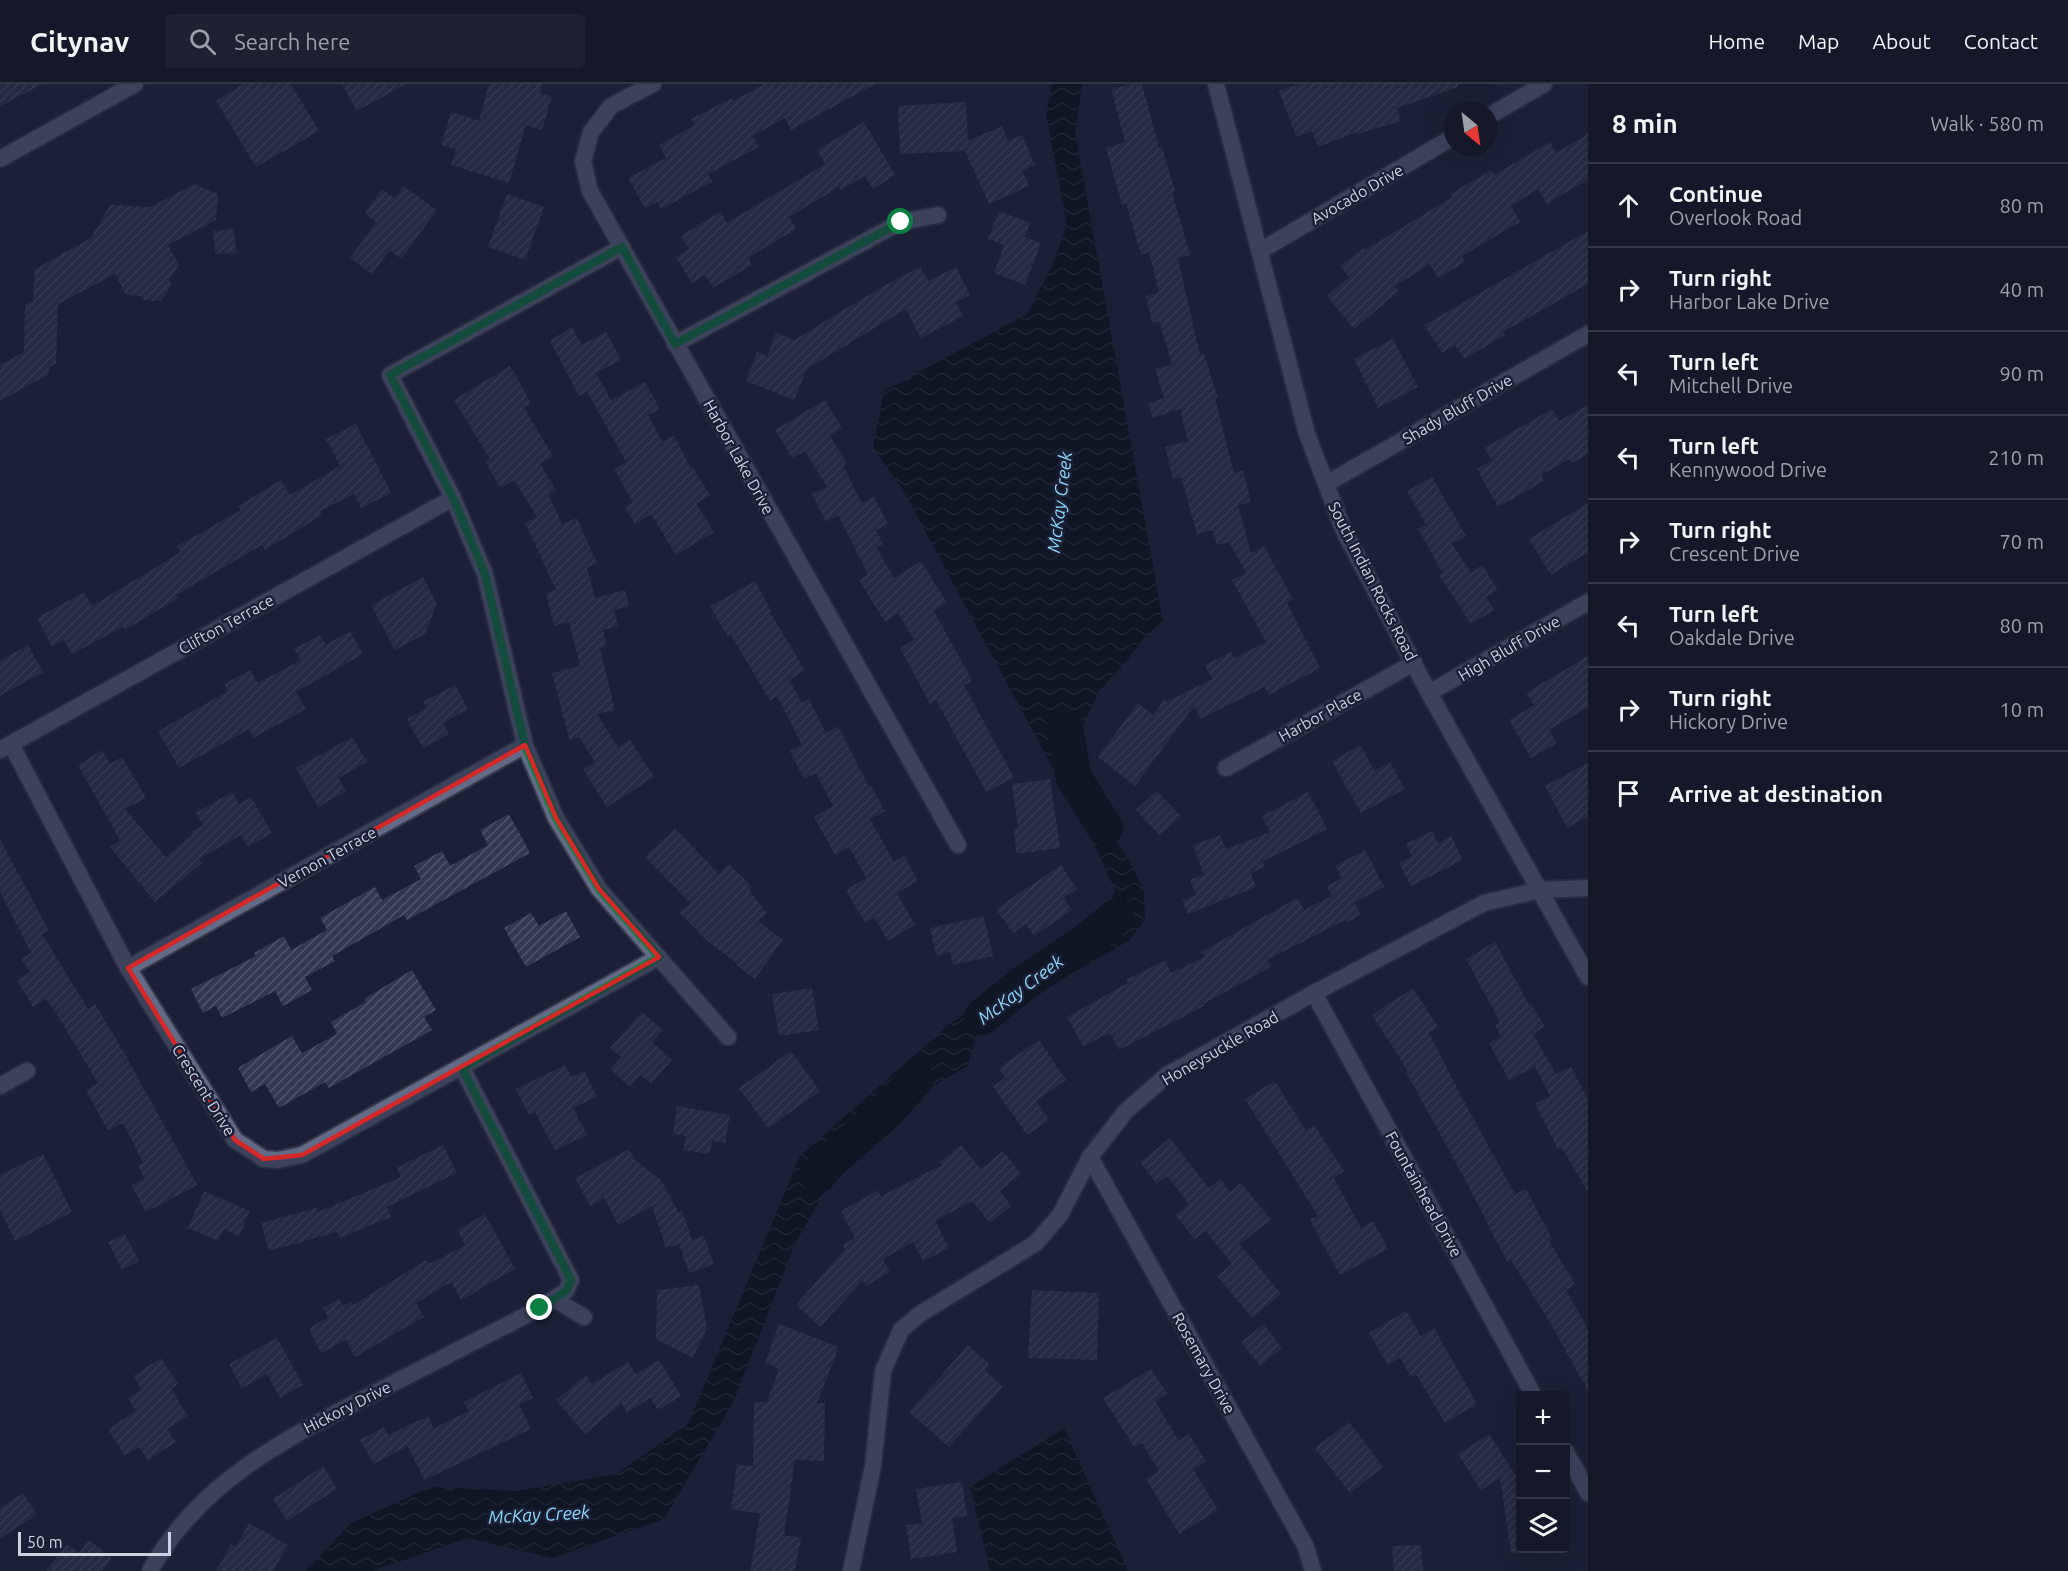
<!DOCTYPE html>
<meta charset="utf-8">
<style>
body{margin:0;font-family:Ubuntu,sans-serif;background:#1d2131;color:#f1f3f6}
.controls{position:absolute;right:18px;bottom:18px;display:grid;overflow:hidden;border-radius:6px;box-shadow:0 6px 24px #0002}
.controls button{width:54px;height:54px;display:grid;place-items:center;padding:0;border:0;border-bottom:2px solid #333746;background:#141829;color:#f1f3f6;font:30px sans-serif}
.compass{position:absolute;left:1444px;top:18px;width:54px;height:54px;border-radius:50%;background:#141829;box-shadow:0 6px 24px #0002;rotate:151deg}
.scale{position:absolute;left:18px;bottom:15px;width:153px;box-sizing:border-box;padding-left:6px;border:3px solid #cdd1e0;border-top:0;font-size:16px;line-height:21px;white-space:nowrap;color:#cdd1e0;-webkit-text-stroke:4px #1b2037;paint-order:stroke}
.stop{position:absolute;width:18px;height:18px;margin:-14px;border:4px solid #0b8043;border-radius:50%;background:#fff}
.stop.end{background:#0b8043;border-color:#fff;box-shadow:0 2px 6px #0008}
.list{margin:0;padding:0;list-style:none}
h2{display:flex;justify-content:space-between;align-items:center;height:78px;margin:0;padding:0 24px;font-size:26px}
h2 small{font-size:20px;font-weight:400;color:#9da0a8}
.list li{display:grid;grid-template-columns:39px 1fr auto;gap:18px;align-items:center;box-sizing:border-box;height:84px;padding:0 24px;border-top:2px solid #333746}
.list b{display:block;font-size:22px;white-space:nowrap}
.list p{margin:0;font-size:20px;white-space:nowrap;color:#9da0a8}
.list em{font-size:20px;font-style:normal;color:#9da0a8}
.icon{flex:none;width:33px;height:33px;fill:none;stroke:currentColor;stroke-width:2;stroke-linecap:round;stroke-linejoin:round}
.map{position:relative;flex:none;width:1588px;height:1487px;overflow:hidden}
header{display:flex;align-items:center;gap:36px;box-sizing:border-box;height:84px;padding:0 30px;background:#141829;border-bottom:2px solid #333746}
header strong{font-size:28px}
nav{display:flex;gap:33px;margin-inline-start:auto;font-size:21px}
.search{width:420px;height:54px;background:#1d2131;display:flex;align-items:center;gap:15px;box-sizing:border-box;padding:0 21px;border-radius:6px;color:#9da0a8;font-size:22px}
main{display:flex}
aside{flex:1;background:#141829}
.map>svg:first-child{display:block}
.water{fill:url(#water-waves)}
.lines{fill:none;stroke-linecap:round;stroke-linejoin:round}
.river{stroke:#01090f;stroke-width:36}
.building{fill:url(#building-hatch)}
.minor-casing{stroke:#37394c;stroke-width:20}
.tertiary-casing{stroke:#37394c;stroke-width:20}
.minor{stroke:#636a85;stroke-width:16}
.tertiary{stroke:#636a85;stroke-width:16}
.route{stroke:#0b8043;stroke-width:8}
.marked{fill:none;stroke:#d62828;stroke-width:4.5;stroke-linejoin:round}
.labels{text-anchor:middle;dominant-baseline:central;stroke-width:5;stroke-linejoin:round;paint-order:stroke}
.street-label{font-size:16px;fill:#cdd1e0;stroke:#1b2037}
.water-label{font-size:18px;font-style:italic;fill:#8cd7f9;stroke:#1b2037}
</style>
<header>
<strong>Citynav</strong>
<div class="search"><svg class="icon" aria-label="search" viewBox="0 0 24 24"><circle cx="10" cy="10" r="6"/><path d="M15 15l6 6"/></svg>Search here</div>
<nav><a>Home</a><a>Map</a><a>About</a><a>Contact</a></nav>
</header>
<main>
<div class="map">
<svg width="1588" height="1487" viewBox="0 0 1588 1487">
<defs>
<pattern id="water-waves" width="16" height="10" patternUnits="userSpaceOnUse" patternTransform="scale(1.5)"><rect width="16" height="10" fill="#01090f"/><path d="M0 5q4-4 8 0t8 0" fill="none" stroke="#252c32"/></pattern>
<pattern id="building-hatch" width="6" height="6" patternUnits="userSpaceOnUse" patternTransform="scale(1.5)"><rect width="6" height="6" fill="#333851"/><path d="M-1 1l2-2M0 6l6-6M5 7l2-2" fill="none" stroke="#4f546a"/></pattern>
</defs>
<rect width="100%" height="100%" fill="#1b2037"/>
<!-- water -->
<g class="water">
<path d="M1052,0H1082L1075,49L1163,537L1146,551L1125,579L1098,608L1081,647L1086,684L1063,703L903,406L873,363L884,307L1027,230L1053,180L1067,140L1046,31Z"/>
<path d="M1079,702L1128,774L1144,807L1145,836L1130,856L1020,919L980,936L968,982L859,1044L793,1164L734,1317L664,1435L552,1474L468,1454L372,1487H306L350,1440L430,1403L517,1407L616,1390L688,1340L800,1072L952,938L1051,885L1103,842L1115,806L1087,745L1068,711Z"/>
<path d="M1064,1344L1128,1487H990L970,1403Z"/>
</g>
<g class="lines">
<!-- river -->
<g class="river">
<path d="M1065,644L1074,694L1105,744"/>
<path d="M982,933L1024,899L1082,860L1116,833"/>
<path d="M818,1091L829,1078L884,1030L916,995"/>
</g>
</g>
<!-- building -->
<g class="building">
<path d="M0,0H43L0,22Z"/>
<path d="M243,0H291L319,47L256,83L216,17Z"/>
<path d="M342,0H406L357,27Z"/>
<path d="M489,0H543L540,9L552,12L542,46L526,41L509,99L451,81L456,65L441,61L451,28L479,37Z"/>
<path d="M764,0H875L791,46L785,34L753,52L759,63L708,90L712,98L661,125L657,118L645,124L628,94L666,74L659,61L695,41L691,35L732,14L733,17Z"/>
<path d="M1132,0H1142L1159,64L1162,63L1175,107L1172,108L1190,171L1178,174L1200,271L1204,270L1218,314H1215L1234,389L1243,386L1251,418L1238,421L1251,469L1264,462L1293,515L1287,519L1320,584L1269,611L1265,603L1200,635L1194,622L1135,702L1098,673L1138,619L1153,631L1164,616L1166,618L1212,595L1205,581L1231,568L1234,574L1266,558L1232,496L1246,489L1229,458L1217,461L1212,446L1197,450L1181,393L1173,395L1165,363L1188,357L1180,325L1153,334L1148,319L1164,314L1155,285L1172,280L1159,237L1152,239L1146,212L1159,209L1149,168L1141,171L1126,120L1122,121L1106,64L1125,58L1111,5Z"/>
<path d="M1299,0H1458V3L1397,24L1401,37L1358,50V48L1318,63L1312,47L1296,53L1279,7Z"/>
<path d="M966,18L968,57L1002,42L1008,57L1022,51L1035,81L1022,87L1029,102L989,120L965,67L900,70L898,22Z"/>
<path d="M864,38L895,91L873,105L865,92L841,106L839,103L789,133L796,145L748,174L752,181L713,204L705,191L692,199L676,173L689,165L681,152L720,128L727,139L825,80L817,66Z"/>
<path d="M1588,50V95L1547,120L1538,105L1511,122L1520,138L1462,172L1465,178L1438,194L1430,180L1395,202L1399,207L1354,245L1327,212L1349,193L1340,182L1363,164L1365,166L1452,113L1450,110L1492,86L1494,91L1550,58L1556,69Z"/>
<path d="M194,100L218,110L216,136L168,161L179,181L169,196L172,200L161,217L144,216L142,212L126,211L115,190L58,220L56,280L49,283V290L0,317V281L24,268L25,221L33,217L35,185L91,154L110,121L151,123Z"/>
<path d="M403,102L437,126L401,175L390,166L372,190L350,174L376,138L365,129L382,105L394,114Z"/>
<path d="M507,110L544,123L525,176L488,163Z"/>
<path d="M999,127L1030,139L1025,153L1041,159L1025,201L994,189L1004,161L988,155Z"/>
<path d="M234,145L236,169L215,170L213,147Z"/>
<path d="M1588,147V200L1503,248L1505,251L1464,275L1455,261L1442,269L1424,241Z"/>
<path d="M920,183L928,197L956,183L970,211L956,218L963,232L921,254L906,225L807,285L794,316L746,297L757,268L767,272L776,249L794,256L880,204Z"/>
<path d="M572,243L582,261L606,248L621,276L596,289L611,316L645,298L660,325L648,331L662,358L674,352L691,384L692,383L710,411L696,420L714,448L676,471L651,430L635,440L625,423L633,419L614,385L626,378L587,307L579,312L550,257Z"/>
<path d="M1393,255L1418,303L1378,324L1354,275Z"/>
<path d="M510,282L531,319L524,324L553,372L540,380L556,406L549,411L562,440L577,434L597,479L587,484L595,514L625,506L629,522L614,526L618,542L603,546L607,562L600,564L615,626L597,630L618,663L630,656L654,693L607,723L583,685L595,678L579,653L569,655L552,589L580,582L569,538L554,542L546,509L556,506L525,439L537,433L514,396L501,404L485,378L490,375L454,316Z"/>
<path d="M825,316L842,344L830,352L847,380L843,382L862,419L874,413L888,440L876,446L883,460L876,463L894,494L921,477L947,519L934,527L972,597L964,601L1014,694L986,708L936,616L930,620L900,564L914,556L898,529L885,538L859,496L868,490L838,431L826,438L812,410L827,403L805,367L792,374L775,346Z"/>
<path d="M1588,321V370L1572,379L1569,375L1541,391L1544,397L1498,423L1477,385L1492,376L1484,364L1552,325L1559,337Z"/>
<path d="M356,340L391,409L361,424L354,410L320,427L322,431L265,466L262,461L176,511L178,514L125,546L123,543L72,570L64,556L52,562L37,534L84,508L92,522L181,468L177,462L241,426L238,422L281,396L290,411L340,382L326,355Z"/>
<path d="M1432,393L1466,452L1452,460L1471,489L1482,481L1498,506L1486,513L1494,526L1471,540L1439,491L1443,489L1418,445L1426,441L1407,407Z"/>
<path d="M1588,419V468L1551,491L1529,455Z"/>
<path d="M423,493L437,520L425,550L395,566L371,521Z"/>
<path d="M755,497L772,528H770L805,586L789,596L802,619L809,615L826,649L838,642L869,703L871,702L885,727L870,735L894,778L904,772L918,797L897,809L915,841L888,857L874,833L865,839L846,806L866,794L849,763L835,771L814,733L833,722L816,689L804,695L790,667L802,661L777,612L770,617L731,551L728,553L710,522Z"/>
<path d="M350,547L363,570L296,608L306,625L253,654L249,645L179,684L158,647L228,607L224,600L250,586L258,599L301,576L294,565L320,551L326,561Z"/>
<path d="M28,561L43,588L0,612V577Z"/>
<path d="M1588,572V623L1549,646L1557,659L1531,674L1509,636L1534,621L1526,609Z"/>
<path d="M455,601L468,625L443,639L449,650L423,664L407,635L427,624L423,618Z"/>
<path d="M352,653L367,678L339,694L346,707L318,723L296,684Z"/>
<path d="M1360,661L1375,687L1390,678L1405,705L1361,729L1332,677Z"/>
<path d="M102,666L110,680L122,673L146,714L125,725L166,773L192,750L191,748L203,741L196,729L232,708L239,720L251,713L272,749L248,763L241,751L199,775L202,779L155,818L110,763L120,756L78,681Z"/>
<path d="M1588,679V732L1567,744L1545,702Z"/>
<path d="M1050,695L1060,764L1016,770L1014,744H1018L1012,700Z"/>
<path d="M1157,707L1181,732L1160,752L1136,726Z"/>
<path d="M1308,708L1327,745L1262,778L1265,783L1251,789L1256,803L1188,830L1182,816L1196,811L1190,796L1204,791L1193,761L1220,751L1226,765L1270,748L1262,732Z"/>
<path d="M509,730L530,769L407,836L404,831L332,872L335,877L305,893L312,906L283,922L275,907L222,934L216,922L203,929L191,905L256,872L254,869L284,852L291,866L327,846L320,834L375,803L382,816L421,795L414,782L442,767L450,782L488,761L480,746Z"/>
<path d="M675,744L719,790L729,780L752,803L749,806L767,829L758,837L783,856L755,895L736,881L737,879L707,857L679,828L690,819L645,773Z"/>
<path d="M1432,747L1438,759L1451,752L1463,776L1411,802L1399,779L1412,772L1406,760Z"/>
<path d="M0,755L49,847L42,850L88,925L95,920L125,970L197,1101L146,1128L132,1102L145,1095L138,1082L143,1079L123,1039L108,1047L86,1006L98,999L56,929L46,915L33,923L17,896L30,888L21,874L31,869L0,808Z"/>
<path d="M1365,766L1384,803L1354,819L1361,831L1346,839L1345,836L1267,876L1271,883L1203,920L1204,922L1119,966L1110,949L1083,962L1067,933L1128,899L1126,896L1165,876L1171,889L1204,873L1201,868L1297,814L1304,826L1332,812L1327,802L1342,794L1335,782Z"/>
<path d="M1061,781L1077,805L1064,814L1072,826L1034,852L1026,840L1013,849L996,825Z"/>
<path d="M566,827L580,853L526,883L504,844L531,829L539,842Z"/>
<path d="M984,832L993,872L953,881L950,868L936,871L930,844Z"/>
<path d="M1495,858L1529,921L1531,920L1545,943L1533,950L1556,990L1571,983L1588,1016V1108L1561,1063L1558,1065L1535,1020L1550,1012L1535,983L1509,996L1489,959L1501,953L1495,941L1500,938L1466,875Z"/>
<path d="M412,886L436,926L424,933L432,946L329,1004L325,998L279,1024L265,1000L251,1008L238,984L292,952L302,969L337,950L331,938L366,918L364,915Z"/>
<path d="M812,904L819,946L779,952L772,910Z"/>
<path d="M1413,904L1438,943L1429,949L1467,1023L1515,1110L1526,1105L1552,1155L1549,1157L1575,1200L1566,1206L1588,1245V1307L1548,1235L1511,1176L1507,1178L1468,1101L1406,988L1408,987L1372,931Z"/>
<path d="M642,928L663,946L652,958L672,976L651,1000L641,991L630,1003L610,985L621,973L610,964Z"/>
<path d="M1039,956L1066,996L1036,1017L1049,1036L1027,1051L993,1002L1005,994L999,984Z"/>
<path d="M791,967L820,1007L768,1044L739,1004Z"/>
<path d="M565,981L571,993L584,987L597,1013L573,1024L587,1051L555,1066L535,1028L529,1031L516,1005Z"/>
<path d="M1275,997L1306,1047L1314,1041L1344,1087L1334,1094L1361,1144L1373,1137L1388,1165L1340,1191L1310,1136L1318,1132L1245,1015Z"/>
<path d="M677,1022L730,1031L725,1059L712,1057L710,1070L683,1066L686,1052L673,1050Z"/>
<path d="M1170,1054L1209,1104L1220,1095L1230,1108L1241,1099L1271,1136L1240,1160L1281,1210L1252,1234L1217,1192L1232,1180L1206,1147L1195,1156L1175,1131L1189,1120L1167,1092L1157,1100L1140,1078Z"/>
<path d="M443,1061L457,1089L387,1123L391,1133L340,1154L337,1148L269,1167L261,1139L316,1124L318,1128L401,1093L396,1084Z"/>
<path d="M961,1061L981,1085L1003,1067L1021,1090L1000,1107L1011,1122L990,1139L972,1117L935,1137L949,1164L923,1177L913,1158L883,1175L890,1188L866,1202L863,1196L820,1243L796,1221L845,1165L843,1161L855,1154L841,1127L878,1106L881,1112L942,1081L940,1078Z"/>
<path d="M629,1065L635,1076L661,1096L679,1129L682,1127L692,1156L666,1164L652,1122L618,1141L604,1114L590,1122L575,1094Z"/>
<path d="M43,1070L72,1128L15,1157L0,1126V1091Z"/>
<path d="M204,1107L250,1127L239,1152L224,1145L218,1157L188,1144Z"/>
<path d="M485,1130L515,1185L461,1216L451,1198L416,1219L424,1233L355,1273L346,1256L321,1269L309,1244L328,1234L323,1224L339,1215L343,1222L351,1218L353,1221L426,1176L429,1180L465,1161L457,1146Z"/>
<path d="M125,1150L139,1177L122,1186L108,1158Z"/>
<path d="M704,1152L714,1180L689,1189L679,1160Z"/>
<path d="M699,1201L707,1244L693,1274L656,1255L657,1206Z"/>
<path d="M1032,1206L1099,1209L1097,1276L1028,1274Z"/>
<path d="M1406,1227L1421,1252L1434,1244L1477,1320L1445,1339L1416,1290L1411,1293L1400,1273L1388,1281L1369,1249Z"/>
<path d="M779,1240L839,1263L817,1319H825L824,1377L795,1376L784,1451L801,1454L795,1487H750L760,1430L731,1425L737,1380L753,1382L754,1318H767L779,1285L765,1279Z"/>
<path d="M1264,1240L1282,1264L1260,1282L1241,1258Z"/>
<path d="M277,1254L303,1301L280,1314L267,1290L242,1304L229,1280Z"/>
<path d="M968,1261L989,1280L985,1286L1003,1303L949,1363L909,1328Z"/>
<path d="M161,1274L178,1300L171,1305L188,1332L167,1345L176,1358L148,1376L139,1363L125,1372L108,1345L136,1327L128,1314L141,1305L133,1292Z"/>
<path d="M659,1276L681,1312L658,1326L650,1314L627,1329L622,1319L585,1350L556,1316L586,1291L592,1300L628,1278L636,1290Z"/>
<path d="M1151,1285L1167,1309L1155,1317L1179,1357L1189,1350L1206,1377L1193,1385L1218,1426L1179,1450L1146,1395L1159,1387L1142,1359L1134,1363L1103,1314Z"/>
<path d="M521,1289L533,1314L519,1320L531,1345L424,1396L408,1362L374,1380L360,1356L384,1343L388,1351L428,1332L434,1344L469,1327L464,1318Z"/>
<path d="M1349,1338L1383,1383L1350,1409L1315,1364Z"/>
<path d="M1489,1350L1521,1399V1468L1511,1469L1500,1394L1481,1406L1458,1370Z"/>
<path d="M323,1382L337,1405L287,1437L273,1415Z"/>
<path d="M962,1398L967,1432L952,1434L957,1468L911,1475L906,1441L922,1439L916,1405Z"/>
<path d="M23,1409L37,1430L0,1455V1424Z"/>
<path d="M249,1439L288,1461L273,1487H216L231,1460L236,1463Z"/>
<path d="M89,1456L112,1474L102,1487H46L67,1460L79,1469Z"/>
<path d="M1421,1461L1423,1487H1394L1392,1462Z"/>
</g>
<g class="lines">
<defs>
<g id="minor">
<path d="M653,0L611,22L591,48L583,77L590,107L958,761"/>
<path d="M1489,32L1544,0"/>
<path d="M622,163L390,291L453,414L485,490L525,661L556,734L599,805L728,953"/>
<path d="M1260,167L1453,53"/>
<path d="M675,260L901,138L938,131"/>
<path d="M1326,400L1588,250"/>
<path d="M1429,609L1588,518"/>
<path d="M11,660L128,884L235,1056L264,1075L278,1076L302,1071L659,873"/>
<path d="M0,666L453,414"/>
<path d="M1226,684L1414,579"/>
<path d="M128,884L525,661"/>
<path d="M1314,909L1534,1312"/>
<path d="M0,1002L27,987"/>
<path d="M1090,1073L1306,1463L1313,1487"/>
<path d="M554,1215L584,1233"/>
<path d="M1566,1368L1588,1409"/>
<path d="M150,1487C200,1395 293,1351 382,1305C435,1278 488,1251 540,1224L566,1207L571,1196L462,984"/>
<path d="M851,1487L873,1382L883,1287L901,1246L920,1230L1036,1159L1060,1131L1090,1073L1126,1027L1167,991L1314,909L1484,819L1540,806L1588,804"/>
</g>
<g id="tertiary">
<path d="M1216,0L1307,350L1344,447L1429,609L1588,893"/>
<path d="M0,75L135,0"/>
</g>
</defs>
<!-- minor casing -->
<use href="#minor" class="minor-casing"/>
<!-- tertiary casing -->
<use href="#tertiary" class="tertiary-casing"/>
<!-- minor -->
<use href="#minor" class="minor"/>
<!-- tertiary -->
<use href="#tertiary" class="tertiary"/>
</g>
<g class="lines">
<!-- route -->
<path class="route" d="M540,1224L566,1207L571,1196L462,984L659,873L599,805L556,734L525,662L485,490L453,414L390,291L622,163L675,260L901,138"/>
</g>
<!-- marked area -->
<path d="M0 0H1588V1487H0ZM525,661L556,734L599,805L659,873L302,1071L264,1075L235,1056L128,884Z" fill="#1b2037" fill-opacity=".55" fill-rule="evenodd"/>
<path class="marked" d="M525,661L556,734L599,805L659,873L302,1071L264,1075L235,1056L128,884Z"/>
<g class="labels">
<!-- street labels -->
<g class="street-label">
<text transform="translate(1357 110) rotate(-30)">Avocado Drive</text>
<text transform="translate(1457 325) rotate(-30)">Shady Bluff Drive</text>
<text transform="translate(739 373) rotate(61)">Harbor Lake Drive</text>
<text transform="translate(1373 497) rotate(63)">South Indian Rocks Road</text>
<text transform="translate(226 540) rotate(-29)">Clifton Terrace</text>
<text transform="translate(1509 564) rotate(-30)">High Bluff Drive</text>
<text transform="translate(1320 631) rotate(-29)">Harbor Place</text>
<text transform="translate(327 773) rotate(-29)">Vernon Terrace</text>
<text transform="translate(1220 964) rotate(-30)">Honeysuckle Road</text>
<text transform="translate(204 1006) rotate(58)">Crescent Drive</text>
<text transform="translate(1424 1110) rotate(61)">Fountainhead Drive</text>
<text transform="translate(1204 1279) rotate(61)">Rosemary Drive</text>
<text transform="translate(347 1323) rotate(-27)">Hickory Drive</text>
</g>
<!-- water labels -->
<g class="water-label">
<text transform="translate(1059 418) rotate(-83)">McKay Creek</text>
<text transform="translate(1020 905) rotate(-37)">McKay Creek</text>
<text transform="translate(539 1430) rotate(-3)">McKay Creek</text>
</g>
</g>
</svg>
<div class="controls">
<button>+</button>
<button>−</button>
<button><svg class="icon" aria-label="layers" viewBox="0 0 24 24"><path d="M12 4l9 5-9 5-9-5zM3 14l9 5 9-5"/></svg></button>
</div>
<svg class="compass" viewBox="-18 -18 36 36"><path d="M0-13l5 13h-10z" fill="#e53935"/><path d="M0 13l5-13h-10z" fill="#9da0a8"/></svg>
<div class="scale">50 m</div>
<div class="stop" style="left:901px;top:138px"></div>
<div class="stop end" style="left:540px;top:1224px"></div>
</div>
<aside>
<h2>8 min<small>Walk · 580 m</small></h2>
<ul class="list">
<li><svg class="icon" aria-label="ahead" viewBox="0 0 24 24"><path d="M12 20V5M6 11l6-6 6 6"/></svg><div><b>Continue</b><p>Overlook Road</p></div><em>80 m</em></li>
<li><svg class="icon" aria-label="right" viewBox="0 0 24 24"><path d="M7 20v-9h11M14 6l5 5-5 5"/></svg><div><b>Turn right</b><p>Harbor Lake Drive</p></div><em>40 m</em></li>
<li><svg class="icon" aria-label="left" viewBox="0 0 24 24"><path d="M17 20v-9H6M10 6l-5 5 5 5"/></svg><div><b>Turn left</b><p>Mitchell Drive</p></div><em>90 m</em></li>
<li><svg class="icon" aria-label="left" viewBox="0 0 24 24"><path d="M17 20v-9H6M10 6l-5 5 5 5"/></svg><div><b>Turn left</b><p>Kennywood Drive</p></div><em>210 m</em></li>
<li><svg class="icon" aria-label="right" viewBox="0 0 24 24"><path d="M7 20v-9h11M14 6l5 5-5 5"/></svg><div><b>Turn right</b><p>Crescent Drive</p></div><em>70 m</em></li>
<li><svg class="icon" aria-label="left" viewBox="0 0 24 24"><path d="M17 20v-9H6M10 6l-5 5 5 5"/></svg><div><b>Turn left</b><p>Oakdale Drive</p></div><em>80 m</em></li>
<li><svg class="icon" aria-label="right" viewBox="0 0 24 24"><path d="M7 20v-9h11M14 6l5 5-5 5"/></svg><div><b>Turn right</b><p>Hickory Drive</p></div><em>10 m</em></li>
<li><svg class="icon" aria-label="arrive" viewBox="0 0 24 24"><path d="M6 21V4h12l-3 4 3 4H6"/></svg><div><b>Arrive at destination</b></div></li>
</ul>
</aside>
</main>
